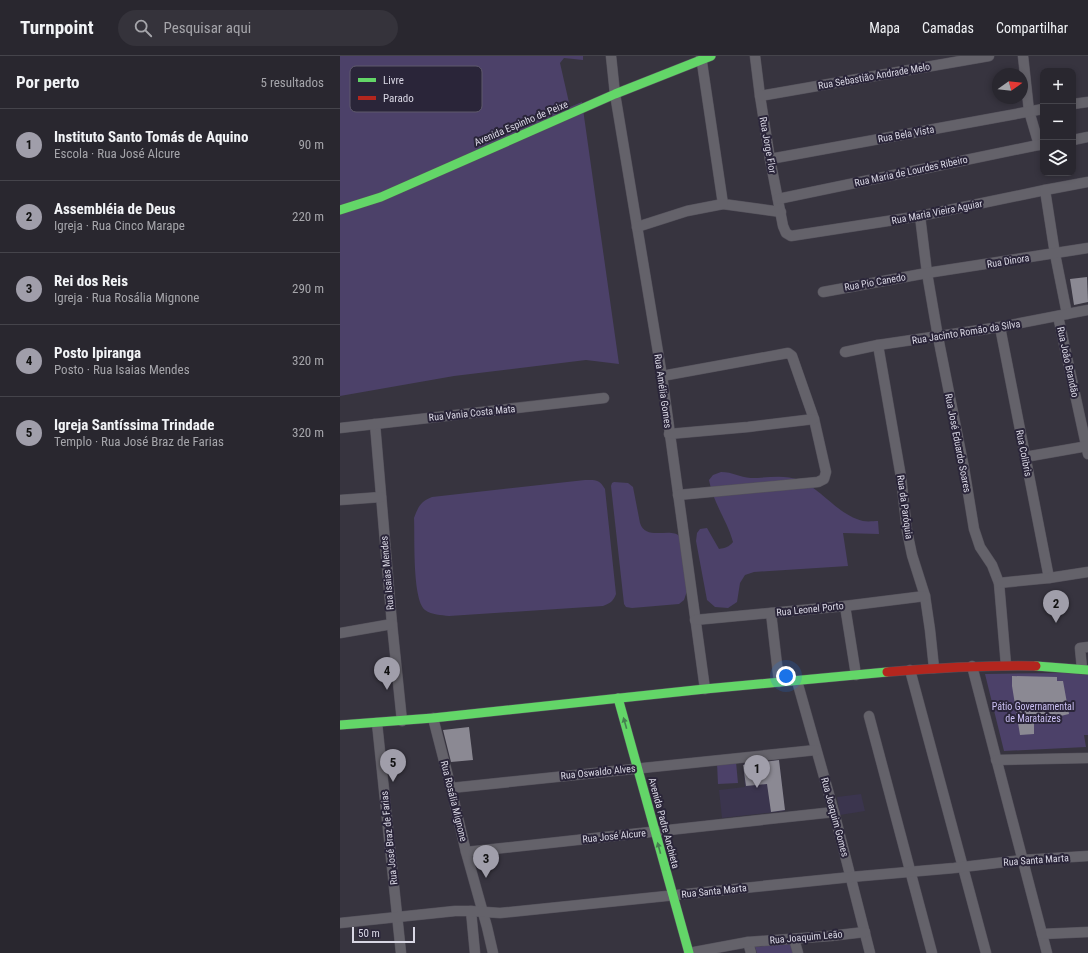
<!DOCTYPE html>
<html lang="pt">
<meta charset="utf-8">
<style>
body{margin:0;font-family:"Roboto Condensed",sans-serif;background:#35333b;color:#f1f3f6}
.controls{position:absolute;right:12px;top:12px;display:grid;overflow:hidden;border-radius:8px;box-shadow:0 2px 6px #0003}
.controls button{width:36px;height:36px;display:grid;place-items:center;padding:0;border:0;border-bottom:1px solid #45444b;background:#29272f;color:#f1f3f6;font:20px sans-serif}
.compass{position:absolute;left:652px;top:12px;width:36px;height:36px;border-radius:50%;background:#29272f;box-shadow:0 2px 6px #0003;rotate:75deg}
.scale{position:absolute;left:12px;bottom:10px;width:63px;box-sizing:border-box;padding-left:4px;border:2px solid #d9d7e4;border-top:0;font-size:11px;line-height:14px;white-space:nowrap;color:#d9d7e4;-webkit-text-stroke:3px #2a2539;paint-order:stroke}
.you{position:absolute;left:446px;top:620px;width:14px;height:14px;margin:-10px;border:3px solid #fff;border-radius:50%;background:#1a73e8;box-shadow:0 0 0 6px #1a73e833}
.badge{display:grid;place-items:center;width:26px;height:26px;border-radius:50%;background:#a09eaa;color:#111;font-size:13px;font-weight:700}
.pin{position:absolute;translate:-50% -33px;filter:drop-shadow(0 1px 2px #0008)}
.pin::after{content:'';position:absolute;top:21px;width:14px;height:12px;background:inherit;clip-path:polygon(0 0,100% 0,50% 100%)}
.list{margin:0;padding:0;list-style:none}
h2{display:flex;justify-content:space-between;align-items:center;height:52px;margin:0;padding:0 16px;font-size:17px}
h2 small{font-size:13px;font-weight:400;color:#a5a5aa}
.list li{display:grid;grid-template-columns:26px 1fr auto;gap:12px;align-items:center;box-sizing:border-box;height:72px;padding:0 16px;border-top:1px solid #45444b}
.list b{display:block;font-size:15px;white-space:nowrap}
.list p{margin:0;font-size:13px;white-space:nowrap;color:#a5a5aa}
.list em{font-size:13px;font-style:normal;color:#a5a5aa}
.icon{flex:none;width:22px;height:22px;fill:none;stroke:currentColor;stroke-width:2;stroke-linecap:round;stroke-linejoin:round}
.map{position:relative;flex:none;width:748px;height:897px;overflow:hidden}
header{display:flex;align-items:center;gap:24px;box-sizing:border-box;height:56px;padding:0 20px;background:#29272f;border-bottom:1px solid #45444b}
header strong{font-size:19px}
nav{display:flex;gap:22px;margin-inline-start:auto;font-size:14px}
.search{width:280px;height:36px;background:#35333b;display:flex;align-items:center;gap:10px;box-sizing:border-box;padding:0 14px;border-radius:22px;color:#a5a5aa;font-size:15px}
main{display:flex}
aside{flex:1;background:#29272f}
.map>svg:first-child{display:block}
.built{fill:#3b354e}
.green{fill:#4c4169}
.building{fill:#8b8993}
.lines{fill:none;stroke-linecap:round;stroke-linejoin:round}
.street-casing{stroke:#54515b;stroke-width:11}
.fast-casing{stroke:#54515b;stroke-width:10}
.jam-casing{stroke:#54515b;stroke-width:10}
.street{stroke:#64626a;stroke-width:10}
.fast{stroke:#63d668;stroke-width:9}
.jam{stroke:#b3261e;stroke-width:9}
.oneway{fill:#467e50}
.labels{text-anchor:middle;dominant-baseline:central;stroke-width:4;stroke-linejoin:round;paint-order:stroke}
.street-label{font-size:10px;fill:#d9d7e4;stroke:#2a2539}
.park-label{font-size:10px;fill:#cabff2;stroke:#2a2539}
.key{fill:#2a2539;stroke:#5f5a6c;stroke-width:1}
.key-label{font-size:11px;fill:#d9d7e4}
</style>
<header>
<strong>Turnpoint</strong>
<div class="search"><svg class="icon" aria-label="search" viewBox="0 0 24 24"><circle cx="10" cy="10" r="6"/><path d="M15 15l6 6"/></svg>Pesquisar aqui</div>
<nav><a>Mapa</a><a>Camadas</a><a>Compartilhar</a></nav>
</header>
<main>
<aside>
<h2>Por perto<small>5 resultados</small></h2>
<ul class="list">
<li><span class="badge">1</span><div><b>Instituto Santo Tomás de Aquino</b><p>Escola · Rua José Alcure</p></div><em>90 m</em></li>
<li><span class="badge">2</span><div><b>Assembléia de Deus</b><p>Igreja · Rua Cinco Marape</p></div><em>220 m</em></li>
<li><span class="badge">3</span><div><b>Rei dos Reis</b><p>Igreja · Rua Rosália Mignone</p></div><em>290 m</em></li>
<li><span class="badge">4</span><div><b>Posto Ipiranga</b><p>Posto · Rua Isaias Mendes</p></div><em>320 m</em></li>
<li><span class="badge">5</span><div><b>Igreja Santíssima Trindade</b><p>Templo · Rua José Braz de Farias</p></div><em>320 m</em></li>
</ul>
</aside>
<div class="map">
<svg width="748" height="897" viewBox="0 0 748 897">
<rect width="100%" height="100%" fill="#37343f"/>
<!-- built -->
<g class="built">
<path d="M439,704L445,755L382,762L379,734L405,731L403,708Z"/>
<path d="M521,738L525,755L500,759L497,741Z"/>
</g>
<!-- green -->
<g class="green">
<path d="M0,0H243V4L224,2L220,7L230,51L242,46L279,308L246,304L114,320L0,340Z"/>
<path d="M381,416C393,416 399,421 411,422C426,422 444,418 459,424C483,434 498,459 523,465C528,466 534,465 538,465L539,478L503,477L508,510L414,516L405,519L400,527L397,546L388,552L375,551L367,544L356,485L357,477L360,473L367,472L379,493C385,492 389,491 393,486C387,464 373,447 369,424L373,419Z"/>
<path d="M245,424C256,424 259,423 265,433L276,538C273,546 270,547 263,550L109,560C101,559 92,559 85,554C72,543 75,480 74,462C78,451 81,445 92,441Z"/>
<path d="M274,426L288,427L293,431L300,467C306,486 332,470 340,481L347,535L344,544L339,548L292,552L286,551L284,548L271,430L272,427Z"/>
<path d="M724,617L748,619V679H744L746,691L664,695L645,618Z"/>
<path d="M396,706L398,727L378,728L377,707Z"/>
<path d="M450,887L454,897H417L415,891Z"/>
</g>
<!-- building -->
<g class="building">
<path d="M747,221L748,246L734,249L730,223Z"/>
<path d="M672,620L717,621V625H723L729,658L712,662L713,668L694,667V678L680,679L672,630Z"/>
<path d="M129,671L133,704L111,706L103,674Z"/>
<path d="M439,704L445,754L431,756L427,728L406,730L403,709Z"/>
</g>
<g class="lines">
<defs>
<g id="street">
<path d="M271,0L275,38L322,320L365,633"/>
<path d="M361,0L383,148L441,156"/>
<path d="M415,0L420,40L430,103L443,170L446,177L451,180L580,160L705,134L748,126"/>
<path d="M683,0L689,55L699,89"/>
<path d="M420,40L649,0"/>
<path d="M733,48L748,46"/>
<path d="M733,84L748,81"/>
<path d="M430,103L703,53"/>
<path d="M705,134L715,198L727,258"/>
<path d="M438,143L703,88"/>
<path d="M580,160L587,217L598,281L624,412L634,473L640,491L652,509L659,527L666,609"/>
<path d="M297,171L347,155L383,148"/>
<path d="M483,236L587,217L748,192"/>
<path d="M718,260L748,398"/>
<path d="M660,271L709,522"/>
<path d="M538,289L561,421L567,475L572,499L585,540L590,574L594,612"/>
<path d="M505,296L538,289L660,271L748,254"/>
<path d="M322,320L448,297L452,300L474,363L486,416L484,423L478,426L338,439"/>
<path d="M35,368L52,568L62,665"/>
<path d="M0,372L264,342"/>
<path d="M329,378L408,371L474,363"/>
<path d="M685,401L748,390"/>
<path d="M0,444L41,441"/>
<path d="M659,527L709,522L748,516"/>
<path d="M505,550L516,619"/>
<path d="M431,557L439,626"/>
<path d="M355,564L505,550L585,540"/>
<path d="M0,577L52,568"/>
<path d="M632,610L707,897"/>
<path d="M742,613L740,592L748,591"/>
<path d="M570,614L646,897"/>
<path d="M457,625L494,756L530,897"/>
<path d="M529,660L592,897"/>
<path d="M93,662L111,732L126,796L147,871L153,897"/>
<path d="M37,667L61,897"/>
<path d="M656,704L748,702"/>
<path d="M111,732L476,694"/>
<path d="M126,796L494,756"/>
<path d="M131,855L135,897"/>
<path d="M0,867L115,855H131L160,857L511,821L614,812L682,804L748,800"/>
<path d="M702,878L748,876"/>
<path d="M454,883L458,897"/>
<path d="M408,886L411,897"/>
<path d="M349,897L408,886L490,880L525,876"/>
</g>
<g id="fast">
<path d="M0,154L41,141L275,38L371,0"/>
<path d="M696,610L748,614"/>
<path d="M278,642L349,897"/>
<path d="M0,669L93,662L365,633L547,616"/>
</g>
<path id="jam" d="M547,616C597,612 646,609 696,610"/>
</defs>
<!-- street casing -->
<use href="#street" class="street-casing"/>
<!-- fast casing -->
<use href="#fast" class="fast-casing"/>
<!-- jam casing -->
<use href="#jam" class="jam-casing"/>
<!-- street -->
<use href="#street" class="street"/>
<!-- fast -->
<use href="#fast" class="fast"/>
<!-- jam -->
<use href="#jam" class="jam"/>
</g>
<!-- one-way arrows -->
<defs><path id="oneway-solid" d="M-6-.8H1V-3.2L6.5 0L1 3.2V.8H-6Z"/></defs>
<g class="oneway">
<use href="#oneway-solid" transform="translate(285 667) rotate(-106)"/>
<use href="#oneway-solid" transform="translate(319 792) rotate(-105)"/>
</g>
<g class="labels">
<!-- street labels -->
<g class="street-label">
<text transform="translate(534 20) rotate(-10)">Rua Sebastião Andrade Melo</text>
<text transform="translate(181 67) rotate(-23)">Avenida Espinho de Peixe</text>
<text transform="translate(566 78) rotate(-10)">Rua Bela Vista</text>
<text transform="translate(428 89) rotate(80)">Rua Jorge Flor</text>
<text transform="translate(571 115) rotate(-12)">Rua Maria de Lourdes Ribeiro</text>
<text transform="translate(597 156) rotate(-11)">Rua Maria Vieira Aguiar</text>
<text transform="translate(668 205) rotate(-9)">Rua Dinora</text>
<text transform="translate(535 226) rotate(-10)">Rua Pio Canedo</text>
<text transform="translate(626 276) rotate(-9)">Rua Jacinto Romão da Silva</text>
<text transform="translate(728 306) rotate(78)">Rua João Brandão</text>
<text transform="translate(323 335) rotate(82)">Rua Amélia Gomes</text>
<text transform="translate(132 357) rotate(-6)">Rua Vania Costa Mata</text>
<text transform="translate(618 387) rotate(79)">Rua José Eduardo Soares</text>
<text transform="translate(684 397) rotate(79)">Rua Colibris</text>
<text transform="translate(565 451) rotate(82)">Rua da Paróquia</text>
<text transform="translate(47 517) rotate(-95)">Rua Isaias Mendes</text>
<text transform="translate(470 553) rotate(-6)">Rua Leonel Porto</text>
<text transform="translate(258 716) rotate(-6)">Rua Oswaldo Alves</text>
<text transform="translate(114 745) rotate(76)">Rua Rosália Mignone</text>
<text transform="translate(495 761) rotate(75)">Rua Joaquim Gomes</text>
<text transform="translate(324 767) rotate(75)">Avenida Padre Anchieta</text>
<text transform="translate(274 780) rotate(-6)">Rua José Alcure</text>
<text transform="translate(49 782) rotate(-96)">Rua José Braz de Farias</text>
<text transform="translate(696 804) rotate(-4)">Rua Santa Marta</text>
<text transform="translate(374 835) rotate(-6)">Rua Santa Marta</text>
<text transform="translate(466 881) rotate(-5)">Rua Joaquim Leão</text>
</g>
<!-- park labels -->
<g class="park-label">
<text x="693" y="650">Pátio Governamental<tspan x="693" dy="12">de Marataízes</tspan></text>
</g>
</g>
<!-- legend -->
<rect x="10" y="10" width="132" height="46" rx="6" class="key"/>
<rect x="18" y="22" width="18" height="4" fill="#63d668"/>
<rect x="18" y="40" width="18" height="4" fill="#b3261e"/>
<g class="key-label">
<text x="43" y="28">Livre</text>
<text x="43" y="46">Parado</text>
</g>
</svg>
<div class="controls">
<button>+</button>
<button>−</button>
<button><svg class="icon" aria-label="layers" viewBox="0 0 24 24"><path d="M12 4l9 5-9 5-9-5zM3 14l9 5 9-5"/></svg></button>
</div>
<svg class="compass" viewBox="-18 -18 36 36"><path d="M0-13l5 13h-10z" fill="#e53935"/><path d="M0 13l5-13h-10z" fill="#a5a5aa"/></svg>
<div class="scale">50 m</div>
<div class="you"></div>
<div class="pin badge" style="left:417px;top:732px">1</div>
<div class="pin badge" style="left:716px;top:567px">2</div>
<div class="pin badge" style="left:146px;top:822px">3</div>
<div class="pin badge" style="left:47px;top:634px">4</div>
<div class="pin badge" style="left:53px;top:726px">5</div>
</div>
</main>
